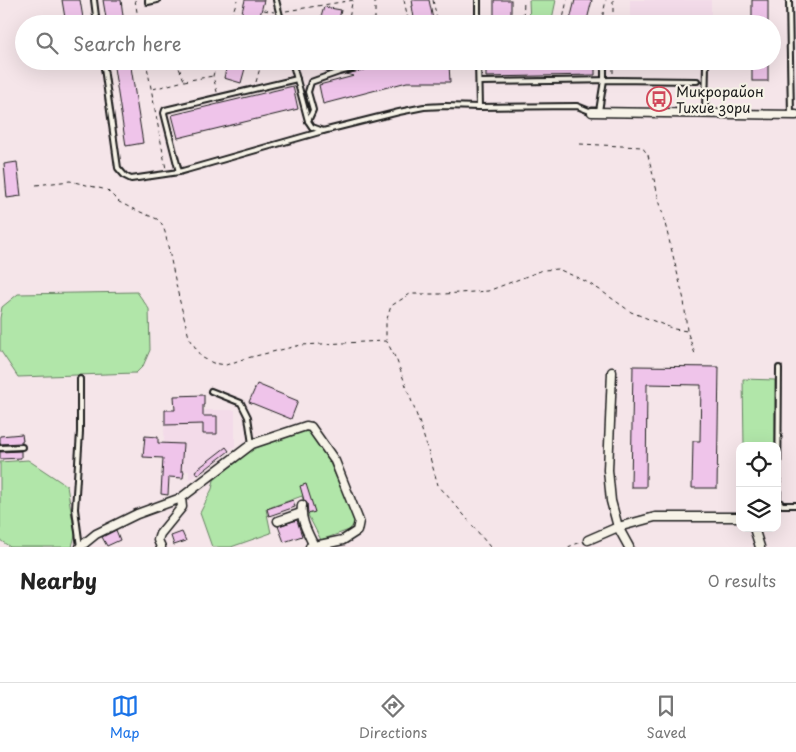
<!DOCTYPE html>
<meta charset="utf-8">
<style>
body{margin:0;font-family:"Playpen Sans",sans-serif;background:#f2f2f2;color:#222}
.controls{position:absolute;right:15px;bottom:15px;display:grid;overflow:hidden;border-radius:10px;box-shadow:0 5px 20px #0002}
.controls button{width:45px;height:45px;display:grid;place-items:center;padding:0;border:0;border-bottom:1px solid #e0e0e0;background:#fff;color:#222;font:25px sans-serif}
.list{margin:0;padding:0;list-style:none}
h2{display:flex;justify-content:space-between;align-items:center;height:65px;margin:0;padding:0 20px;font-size:21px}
h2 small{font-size:16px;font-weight:400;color:#767676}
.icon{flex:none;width:28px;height:28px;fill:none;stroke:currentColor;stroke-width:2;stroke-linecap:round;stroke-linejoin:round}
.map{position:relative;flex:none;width:796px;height:547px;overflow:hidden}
.search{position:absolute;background:#fff;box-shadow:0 5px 20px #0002;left:15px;right:15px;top:15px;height:55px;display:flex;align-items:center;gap:12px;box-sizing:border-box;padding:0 18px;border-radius:28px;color:#767676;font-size:19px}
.sheet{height:135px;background:#fff}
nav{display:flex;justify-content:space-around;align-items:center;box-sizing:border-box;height:70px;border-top:1px solid #e0e0e0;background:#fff;font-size:14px;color:#767676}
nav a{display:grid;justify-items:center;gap:2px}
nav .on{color:#1a73e8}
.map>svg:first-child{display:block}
.built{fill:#f3dbe9}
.green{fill:#b1e6a9;stroke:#668162}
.building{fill:#efc4ea;stroke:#1c1c1c}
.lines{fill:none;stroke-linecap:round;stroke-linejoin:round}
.service-casing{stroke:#1c1c1c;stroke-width:8}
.minor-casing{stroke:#1c1c1c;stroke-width:11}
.path{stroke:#1c1c1c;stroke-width:1;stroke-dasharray:4 4;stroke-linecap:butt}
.service{stroke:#f7f3e8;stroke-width:4}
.minor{stroke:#f7f3e8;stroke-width:8}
.labels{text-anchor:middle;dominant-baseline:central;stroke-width:4.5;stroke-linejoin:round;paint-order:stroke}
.poi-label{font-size:14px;fill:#1c1c1c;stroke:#f7f3e8;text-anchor:start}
</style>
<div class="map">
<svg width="796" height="547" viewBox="0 0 796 547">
<rect width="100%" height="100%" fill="#f5e5e9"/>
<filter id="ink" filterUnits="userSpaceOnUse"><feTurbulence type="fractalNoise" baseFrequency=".02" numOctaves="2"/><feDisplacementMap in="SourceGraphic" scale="10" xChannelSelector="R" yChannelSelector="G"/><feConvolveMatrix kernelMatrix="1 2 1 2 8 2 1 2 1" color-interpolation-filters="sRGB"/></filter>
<g filter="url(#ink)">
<!-- built -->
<g class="built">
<rect x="630" y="0" width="81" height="24"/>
<rect x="629" y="61" width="81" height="3"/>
<path d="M165,410H235V446L198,475L189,480V471L163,470Z"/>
</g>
<!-- green -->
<g class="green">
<path d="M529,0H556L551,24H530Z"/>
<path d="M137,292L149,309L150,350L143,366L136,373L18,377L0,350V318L2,307L18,294Z"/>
<path d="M743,379L775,380V446H744Z"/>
<path d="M302,431L309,432L329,461L356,522L349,530L321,540L308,515L302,496L266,509L271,533L231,547H212L200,513L212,489L214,480L255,447Z"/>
<path d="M28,460L67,486L75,535L72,547H10L0,540V462Z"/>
</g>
<!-- building -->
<g class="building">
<path d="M62,0H80L84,24H66Z"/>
<path d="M103,0H121L124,24H107Z"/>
<path d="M245,0H264L258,24H239Z"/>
<path d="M412,0H429L434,24H415L412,6H413Z"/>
<rect x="494" y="0" width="17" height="24"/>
<path d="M575,0H592L586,24H569Z"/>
<rect x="752" y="0" width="16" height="24"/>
<path d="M324,7L341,10L338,24H318L320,17H321Z"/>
<path d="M113,61H130L143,143L126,146Z"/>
<path d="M228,61H247L241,83L224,78Z"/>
<path d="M312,61H331L329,71L311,67Z"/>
<path d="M392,61H404V65L449,64L450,82H407L323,104L319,85L354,76L346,74L386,65L389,62Z"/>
<path d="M486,61H595V75L486,77Z"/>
<rect x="752" y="61" width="16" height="20"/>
<path d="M293,86L298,109L178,138L172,115Z"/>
<path d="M17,162L21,196L7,198L4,164Z"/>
<path d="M633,366L719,367L717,488H692L693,441H700L701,385L647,384L646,487H631Z"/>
<path d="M257,384L298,401L291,419L249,402Z"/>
<path d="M204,395V405H203V416H217V434H203V424L165,425V410H175L174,396Z"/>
<path d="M22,434L23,441H21V443L0,444V436Z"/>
<path d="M145,436L158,437V443L183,444L181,471H184L183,478L169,477L168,495L161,494L163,458L143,457Z"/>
<path d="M226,447L229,451L198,475L195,471Z"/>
<path d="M21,451V458L0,459V452Z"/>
<path d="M306,484L315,512L308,514L307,503L304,500L300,486Z"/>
<path d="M293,500L295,507L269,516L267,509Z"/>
<path d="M297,520L302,536L284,542L278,526Z"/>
<path d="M116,530L120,540L107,546L102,537Z"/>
<path d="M182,532L186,541L174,545L171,536Z"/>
</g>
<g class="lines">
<defs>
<g id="service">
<path d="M94,0L97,24"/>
<path d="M148,0V2L157,0"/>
<path d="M276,0L282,24"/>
<path d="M789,0L791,115"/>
<path d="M478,24V0"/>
<path d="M103,61L118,168L125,176L131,179L179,172L323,131"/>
<path d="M292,61L308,121L312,127L323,131L399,112L424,107L445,106L479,107L478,61"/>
<path d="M479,82L613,80L697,81"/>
<path d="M479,107L577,106L592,112"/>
<path d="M599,111L604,80V61"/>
<path d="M705,113L706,64"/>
<path d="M308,121L313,110L308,92L311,82L339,72L385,61"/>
<path d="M179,172L164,113L165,110L297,79"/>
<path d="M779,368L778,500L782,505H796"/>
<path d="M80,379V432L75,509L80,547"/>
<path d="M211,391L241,403L248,417L252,444"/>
<path d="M0,448L22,447"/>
</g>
<g id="minor">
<path d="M592,112L796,115"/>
<path d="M612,372L608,470L611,501L618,527L629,547"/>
<path d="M302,505C300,520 308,533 314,546"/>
<path d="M278,521L301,513"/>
<path d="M754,528L760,547"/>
<path d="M588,540L618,527L655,517H740"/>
<path d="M80,547L96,534L137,514L181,498L252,444L306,426L311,427L335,461L359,521L357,531L343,540L310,547"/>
<path d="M161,547L158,540L160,534L182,507L181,498"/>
</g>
</defs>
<!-- service casing -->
<use href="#service" class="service-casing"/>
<!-- minor casing -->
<use href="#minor" class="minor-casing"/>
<!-- path -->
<g class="path">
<path d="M135,0L139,24"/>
<path d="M375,0V24"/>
<path d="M404,0L409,24"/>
<path d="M433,0L438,24"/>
<path d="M613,0V24"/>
<path d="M264,10L274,12"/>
<path d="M286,11L354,0"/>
<path d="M348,23L375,19"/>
<path d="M171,24L231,16"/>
<path d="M229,24L237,0"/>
<path d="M272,24L274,16"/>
<path d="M348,24L352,3L354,1"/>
<path d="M523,24L524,0"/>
<path d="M562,24L567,0"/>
<path d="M601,24L606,0"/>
<path d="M146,61L166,169"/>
<path d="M176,61L184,80"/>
<path d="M613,61V74"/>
<path d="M256,82L262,61"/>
<path d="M153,89L184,81L213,76"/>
<path d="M217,92L213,76L217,61"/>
<path d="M580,144L642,147L648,155L684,300L687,331L695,354"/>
<path d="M36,185L70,181L107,190L119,202L131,208L157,219L162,224L165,232L179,298L189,337L201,357L213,363L226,365L243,359L301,345L385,341"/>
<path d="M490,547L464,515L438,485L421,427L397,361L386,340V322L391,306L410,294H444L488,291L543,270L558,269L585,281L600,290L631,312L674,329L687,331"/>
<path d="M568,547L581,542"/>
</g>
<!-- service -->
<use href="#service" class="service"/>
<!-- minor -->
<use href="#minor" class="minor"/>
</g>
</g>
<!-- icons -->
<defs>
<symbol id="bus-ring" viewBox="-11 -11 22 22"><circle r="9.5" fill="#f7f3e8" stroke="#d1495b" stroke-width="1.5"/><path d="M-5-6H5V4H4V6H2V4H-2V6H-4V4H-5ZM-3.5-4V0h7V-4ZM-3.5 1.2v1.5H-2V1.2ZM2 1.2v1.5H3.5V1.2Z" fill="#d1495b"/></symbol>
</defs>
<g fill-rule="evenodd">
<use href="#bus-ring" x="645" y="85" width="28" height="28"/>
</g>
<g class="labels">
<!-- poi labels -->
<g class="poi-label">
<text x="676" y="91">Микрорайон<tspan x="676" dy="16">Тихие зори</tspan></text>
</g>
</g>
</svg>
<div class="controls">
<button><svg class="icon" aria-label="locate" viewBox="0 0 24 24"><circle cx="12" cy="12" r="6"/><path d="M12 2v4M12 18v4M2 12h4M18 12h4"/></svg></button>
<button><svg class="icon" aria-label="layers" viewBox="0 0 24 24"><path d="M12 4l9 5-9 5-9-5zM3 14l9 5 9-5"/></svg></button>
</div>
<div class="search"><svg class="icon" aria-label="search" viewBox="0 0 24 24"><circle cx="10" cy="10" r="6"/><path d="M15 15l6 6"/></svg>Search here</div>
</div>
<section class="sheet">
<h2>Nearby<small>0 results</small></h2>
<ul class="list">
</ul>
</section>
<nav>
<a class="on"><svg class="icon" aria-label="map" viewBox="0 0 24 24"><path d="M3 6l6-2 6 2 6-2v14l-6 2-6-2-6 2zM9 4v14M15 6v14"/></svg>Map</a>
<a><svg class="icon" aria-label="directions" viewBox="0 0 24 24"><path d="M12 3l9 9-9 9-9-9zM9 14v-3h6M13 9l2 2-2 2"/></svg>Directions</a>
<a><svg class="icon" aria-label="saved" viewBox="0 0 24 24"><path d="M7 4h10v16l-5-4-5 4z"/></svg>Saved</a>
</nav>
